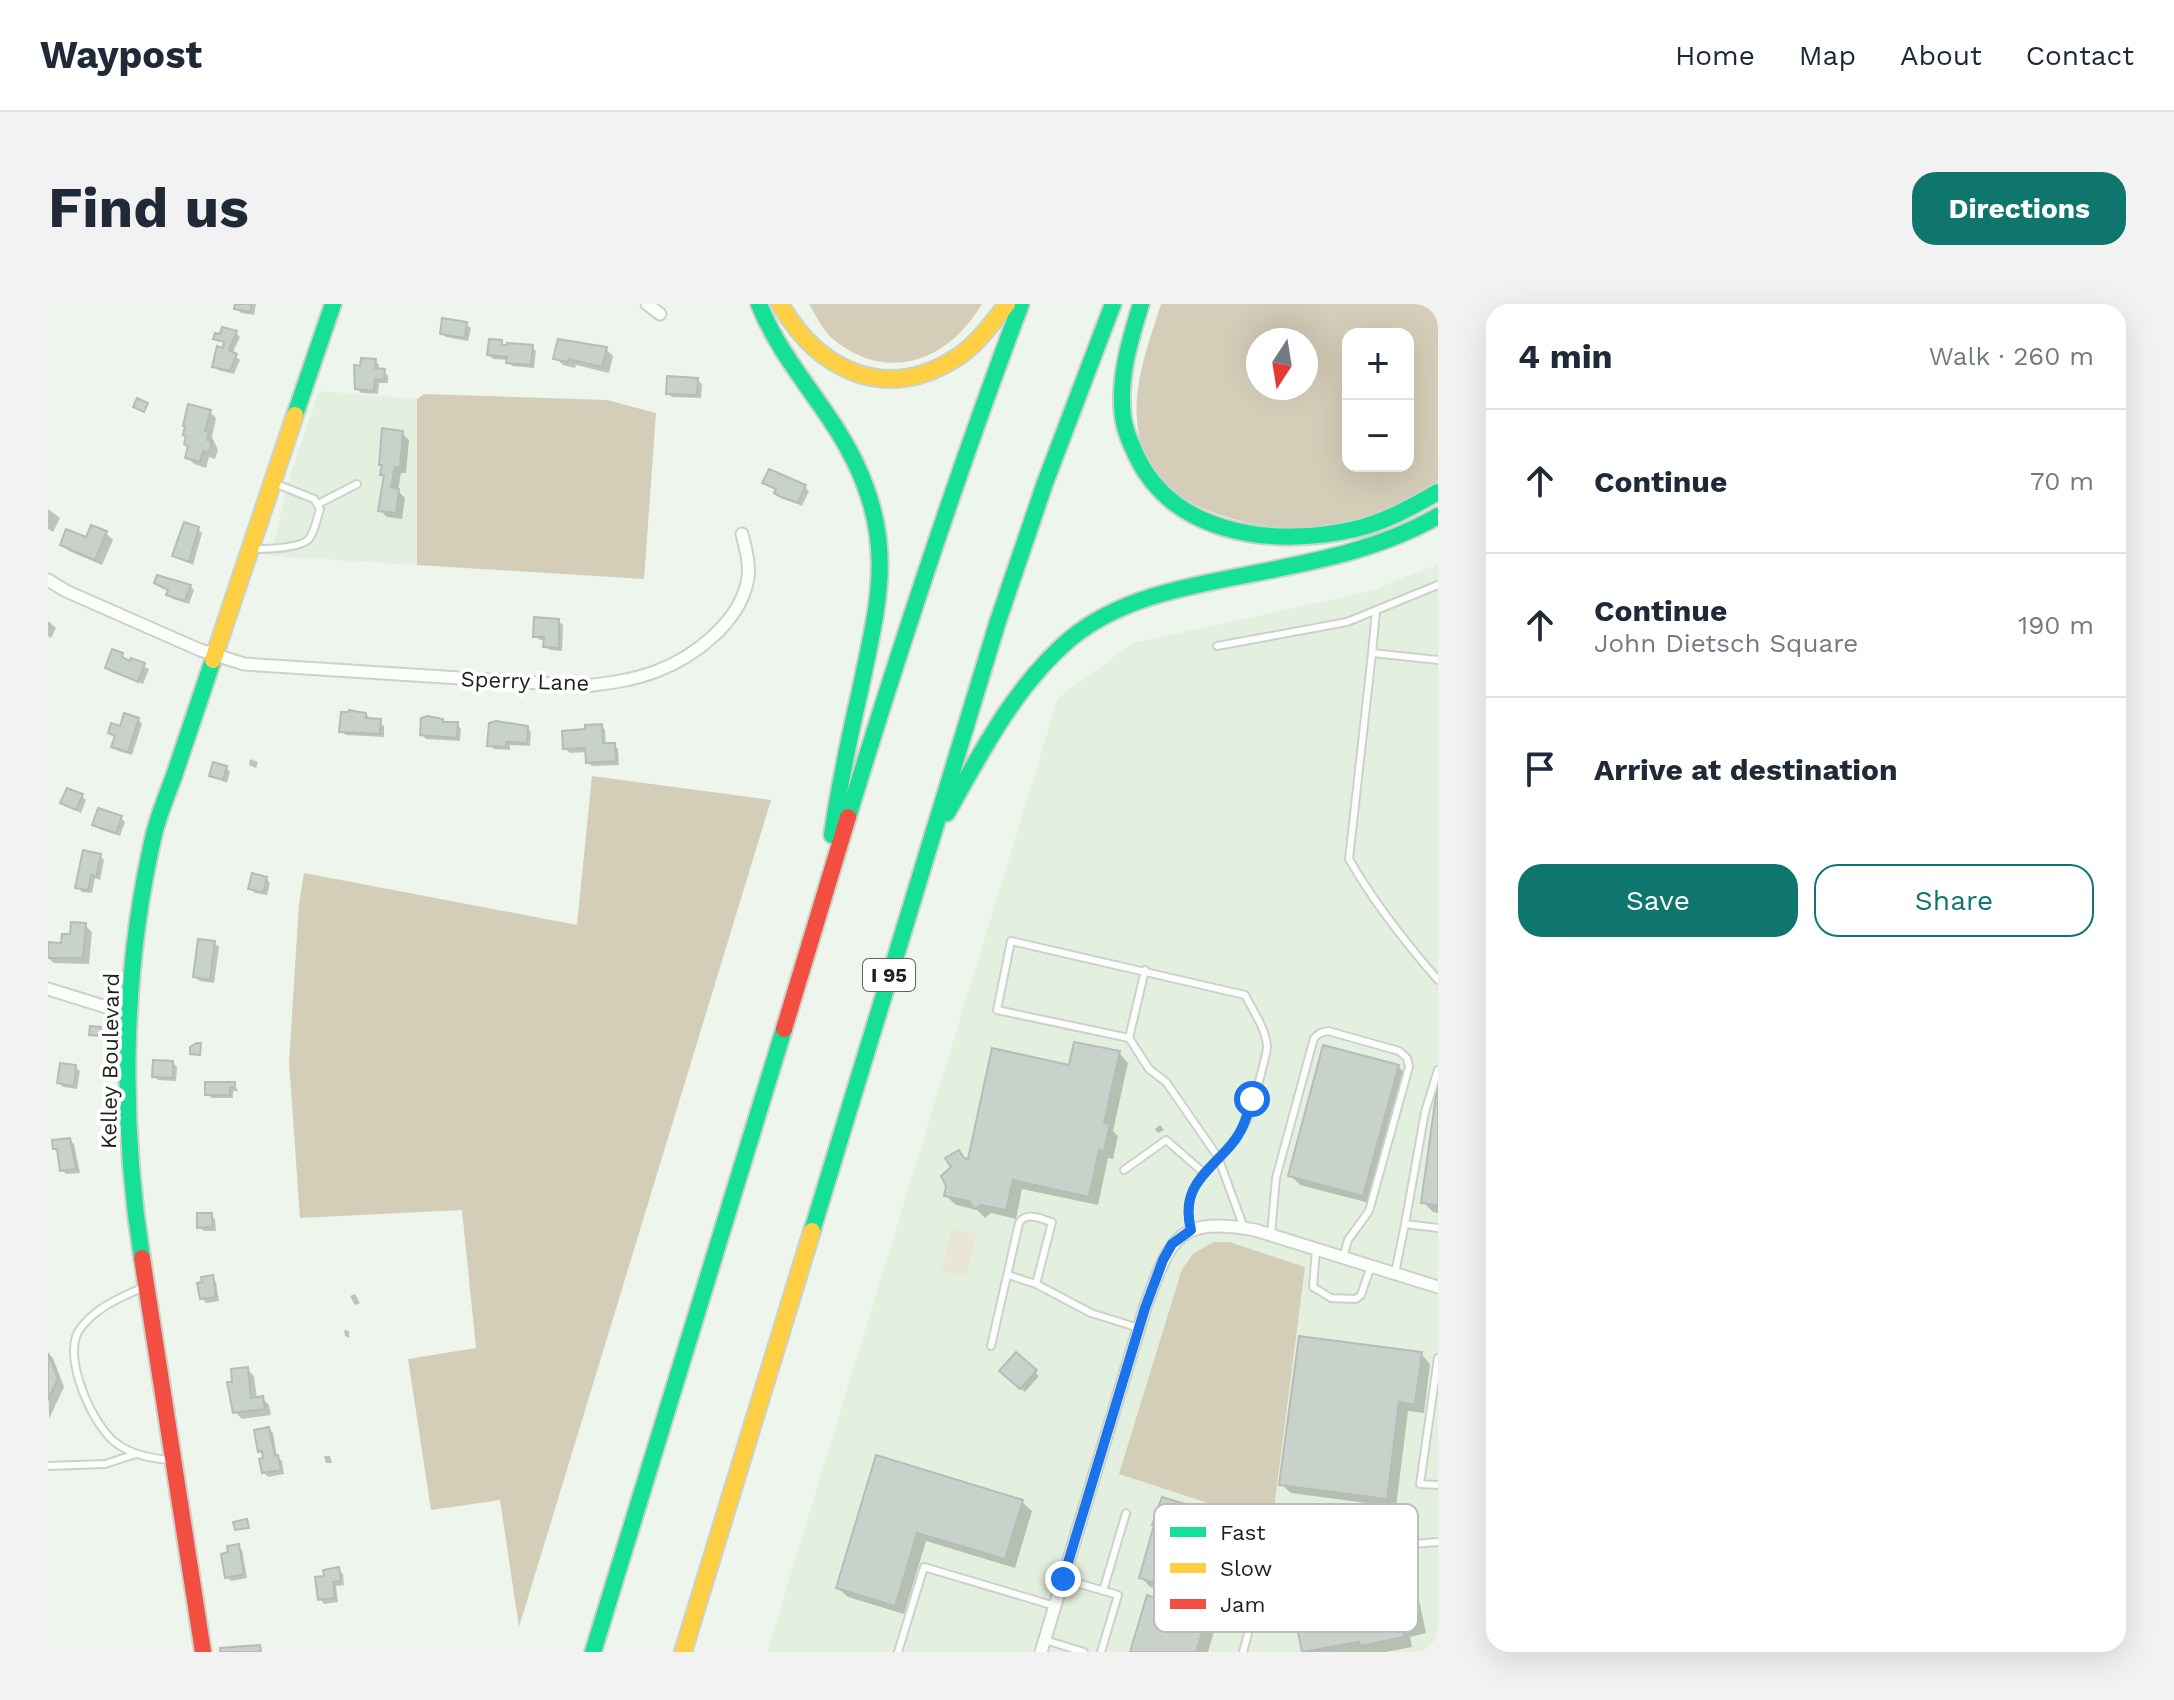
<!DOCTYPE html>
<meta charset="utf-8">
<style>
body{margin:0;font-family:"Work Sans",sans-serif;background:#f2f2f3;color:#1f2937}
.controls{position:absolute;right:24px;top:24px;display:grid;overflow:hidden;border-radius:16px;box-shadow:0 8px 32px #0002}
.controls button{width:72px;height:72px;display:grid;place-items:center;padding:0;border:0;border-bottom:2px solid #e0e1e3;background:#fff;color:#1f2937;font:40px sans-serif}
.compass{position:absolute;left:1198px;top:24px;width:72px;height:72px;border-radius:50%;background:#fff;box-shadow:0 8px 32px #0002;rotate:192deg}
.stop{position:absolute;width:24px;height:24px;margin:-18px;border:6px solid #1a73e8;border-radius:50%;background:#fff}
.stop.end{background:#1a73e8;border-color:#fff;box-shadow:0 2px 8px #0008}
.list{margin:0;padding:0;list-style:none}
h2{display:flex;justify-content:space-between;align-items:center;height:104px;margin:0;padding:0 32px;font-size:34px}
h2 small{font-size:26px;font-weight:400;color:#747a83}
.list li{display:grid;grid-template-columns:52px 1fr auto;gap:24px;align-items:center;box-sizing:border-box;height:144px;padding:0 32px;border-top:2px solid #e0e1e3}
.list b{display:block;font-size:30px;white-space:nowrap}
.list p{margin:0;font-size:26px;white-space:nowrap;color:#747a83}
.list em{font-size:26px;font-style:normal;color:#747a83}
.actions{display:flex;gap:16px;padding:24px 32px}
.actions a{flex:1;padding:18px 0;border:2px solid #0f766e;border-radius:24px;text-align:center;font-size:28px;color:#0f766e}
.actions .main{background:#0f766e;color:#fff}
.icon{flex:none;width:44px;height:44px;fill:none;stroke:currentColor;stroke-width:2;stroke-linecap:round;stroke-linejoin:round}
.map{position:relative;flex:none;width:1390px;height:1348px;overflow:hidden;border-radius:24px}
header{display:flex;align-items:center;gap:48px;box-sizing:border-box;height:112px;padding:0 40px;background:#fff;border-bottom:2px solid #e0e1e3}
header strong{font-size:38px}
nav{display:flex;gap:44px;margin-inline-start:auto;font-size:28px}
.intro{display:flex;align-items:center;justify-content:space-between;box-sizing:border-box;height:192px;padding:0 48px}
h1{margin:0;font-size:56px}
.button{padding:20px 36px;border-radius:24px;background:#0f766e;color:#fff;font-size:28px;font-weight:700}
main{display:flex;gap:48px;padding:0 48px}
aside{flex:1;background:#fff;border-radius:24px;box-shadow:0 8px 32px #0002}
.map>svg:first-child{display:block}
.built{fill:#e4f0df}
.green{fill:#eae5d4}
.forest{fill:#d4cdb8;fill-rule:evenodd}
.shadow{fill:#0003;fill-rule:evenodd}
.building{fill:#c8d2ca;stroke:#b6bcb7;stroke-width:2}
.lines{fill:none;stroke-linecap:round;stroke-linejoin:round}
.lane-casing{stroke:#ccd2ca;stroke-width:10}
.street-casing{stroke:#ccd2ca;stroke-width:15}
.fast-casing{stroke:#ccd2ca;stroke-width:20}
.slow-casing{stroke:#ccd2ca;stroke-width:20}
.jam-casing{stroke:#ccd2ca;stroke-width:20}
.lane{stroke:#fcfefc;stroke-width:6}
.street{stroke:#fcfefc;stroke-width:11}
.fast{stroke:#16e098;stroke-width:16}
.slow{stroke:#ffcf43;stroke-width:16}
.jam{stroke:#f24e42;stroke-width:16}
.route{stroke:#1a73e8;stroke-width:10}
.labels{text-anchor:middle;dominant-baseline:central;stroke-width:8;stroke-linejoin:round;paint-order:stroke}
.shield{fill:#fff;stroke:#61645f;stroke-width:2}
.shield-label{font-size:20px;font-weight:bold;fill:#1d211b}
.street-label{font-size:22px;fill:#1d211b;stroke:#fff}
.key{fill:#fff;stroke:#bbbcbb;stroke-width:2}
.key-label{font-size:22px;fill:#1d211b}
</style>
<header>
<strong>Waypost</strong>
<nav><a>Home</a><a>Map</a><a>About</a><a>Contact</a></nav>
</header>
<div class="intro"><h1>Find us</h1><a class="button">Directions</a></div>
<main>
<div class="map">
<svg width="1390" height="1348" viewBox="0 0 1390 1348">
<rect width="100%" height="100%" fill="#eef5ec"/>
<!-- built -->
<g class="built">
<path d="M271,87L369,95V261L223,252L243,169Z"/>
<path d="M1390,260V1348H719L1010,394L1085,339L1323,287Z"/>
</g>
<!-- green -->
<path class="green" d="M904,924L928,930L918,973L894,967Z"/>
<!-- forest -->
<g class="forest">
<path d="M761,0H934C901,56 841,80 786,36C775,27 768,12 761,0Z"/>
<path d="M1113,0H1390V177C1372,190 1348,205 1326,213C1254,238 1109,223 1091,131C1082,86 1100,42 1113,0ZM1300,30H1360V162H1300ZM1210,36H1258V84H1210Z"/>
<path d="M376,90L559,96L608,109L596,275L369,261V95Z"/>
<path d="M544,472L723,496L471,1323L452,1196L383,1206L360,1055L428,1044L414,906L252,914L241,758L251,600L256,569L529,621Z"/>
<path d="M1166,938H1181L1257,963L1224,1220L1071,1170L1134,965L1146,949Z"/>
</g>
<!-- shadow -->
<g class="shadow">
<path d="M189,0H208L206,11L193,9L189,5Z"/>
<path d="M418,20L423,24L420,37L398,33L394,29Z"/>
<path d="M188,29L192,33L184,50L192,56L186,70L170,66L166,62L178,40L168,34Z"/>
<path d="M453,38L460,45L484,43L488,47L486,64L464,62L460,56L445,55L441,51Z"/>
<path d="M558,45L565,52L561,69L528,61L527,64L515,61L508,54Z"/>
<path d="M327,57L331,61L330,66L340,71V79H331L330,90L313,89L309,84L314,64Z"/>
<path d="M649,76L654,80L653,94L624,93L620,89Z"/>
<path d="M161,107L168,114L164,133L170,146L167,155L161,153L158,164L146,160L139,153Z"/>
<path d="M354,129L361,136L358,169H353L350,187L357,194L354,215L339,213L332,206L338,173L334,170Z"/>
<path d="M717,179L756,183L761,187L754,202L733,192L729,187Z"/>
<path d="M0,205L12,214L5,228L0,225Z"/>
<path d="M44,223L58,229L65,236L54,261L21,247L14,240L39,236Z"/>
<path d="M150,225L154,229L145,261L126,251Z"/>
<path d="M109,279L142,282L146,286L141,300L125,295L121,291L122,287Z"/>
<path d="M0,317L8,324L3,334L0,332Z"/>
<path d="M510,317L515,321L514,347L502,346L497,342L498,336H492L487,332Z"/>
<path d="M74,351L83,359L84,357L101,365L95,380L63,368L59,364Z"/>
<path d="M318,411L336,422V433L298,431L293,427Z"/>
<path d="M90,415L94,420L84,451L70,447L66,443L69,434L62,429Z"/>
<path d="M394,416L398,420H409L413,425L412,437L378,435L374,431Z"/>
<path d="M553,422L557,426L558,441H566L570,445L571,461L544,462L540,458L539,448L522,449L517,445L539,427Z"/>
<path d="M479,424L483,428L482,442L462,441V446L446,445L442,441Z"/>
<path d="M202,455L210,458L208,464L201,461Z"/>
<path d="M178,463L182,468L179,479L164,471Z"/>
<path d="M34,492L38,496L33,509L15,499Z"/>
<path d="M73,514L77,518L72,532L51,525L47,521Z"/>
<path d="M52,552L56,556L52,576L47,574L44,589L34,588L30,583Z"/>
<path d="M218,574L222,579L219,591L207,589L202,585Z"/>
<path d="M37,621L44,628L41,660L6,659L0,654V640L15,641Z"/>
<path d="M166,639L171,643L166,679L152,677L147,673Z"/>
<path d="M1071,749L1080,759L1065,827L1070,832L1065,855L1060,854L1050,901L974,885L968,915L943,909L937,914L929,906L908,901L898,892L919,857L1023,763Z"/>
<path d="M125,759L129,763L128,777L110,776L106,772Z"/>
<path d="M1350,762L1359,772L1325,900L1252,881L1242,871Z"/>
<path d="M27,763L32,767L29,785L15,783L11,779Z"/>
<path d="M186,780L190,787H185V794H164L159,790Z"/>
<path d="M1390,792V909L1385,908L1376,899Z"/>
<path d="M1112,821L1116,826L1110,829L1107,825Z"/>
<path d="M22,836L26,840L32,869L18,870L14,866L12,849L7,844Z"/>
<path d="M163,911L167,915L168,927H156L151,923Z"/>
<path d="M164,973L168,978L171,997L158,999L154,994Z"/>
<path d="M307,990L312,999L307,1001L302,992Z"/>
<path d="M296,1026L301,1027V1034L297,1032Z"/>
<path d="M0,1049L5,1054L16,1083L1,1115Z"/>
<path d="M1373,1050L1382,1060L1376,1109L1360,1107L1348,1203L1243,1189L1233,1180Z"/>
<path d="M968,1051L991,1072L977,1088L953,1067Z"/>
<path d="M199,1065L206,1072L209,1095L214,1094L221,1101L223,1111L194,1115L187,1108V1079Z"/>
<path d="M221,1125L225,1129L229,1153L234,1157L236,1170L220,1173L215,1168L218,1155L212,1147Z"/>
<path d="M276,1152H282L284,1159H278Z"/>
<path d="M829,1154L974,1198L984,1207L967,1264L878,1237L856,1310L800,1293L790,1284Z"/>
<path d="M1162,1210L1172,1219L1167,1234L1184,1252L1169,1303L1134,1292L1131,1303L1159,1312L1168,1321L1160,1348H1084L1116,1287L1102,1283L1093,1273L1108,1222ZM1145,1229L1162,1234L1160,1239L1143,1234Z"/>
<path d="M190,1242L194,1246L199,1274L183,1277L179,1273Z"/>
<path d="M291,1266L295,1270L296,1281L288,1282L290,1298L276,1300L272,1295L278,1273Z"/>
<path d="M1341,1266L1349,1274L1358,1272L1368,1282L1378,1329L1362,1333L1364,1343L1338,1348H1256L1242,1281L1310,1267L1315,1271Z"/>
</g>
<!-- building -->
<g class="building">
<path d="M187,0H204L202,8L186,5Z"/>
<path d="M394,14L419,18L417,34L392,30Z"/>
<path d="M174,23L189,27L181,46L189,50L182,67L164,63L169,42L175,44L176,38L165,35L167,29L172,30Z"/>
<path d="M441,35L454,36V41H458L459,39L485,41L483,61L458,59L459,53L439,51Z"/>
<path d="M510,35L559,43L554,63L521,55L520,58L505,55Z"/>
<path d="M313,54L328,55L327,64L337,65L336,76L327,75L326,87L307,85L306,61L312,62Z"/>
<path d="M619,72L650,74L649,91L618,90Z"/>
<path d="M89,94L100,99L96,108L85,103Z"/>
<path d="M140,100L163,106L157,127L161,128L159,136L164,137L161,149L155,147L152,158L137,154L140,142L136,140L138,132L135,131L137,122H135Z"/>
<path d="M334,124L355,127L352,163H347L343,183L351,185L348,209L330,207L336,171H332L334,161H331Z"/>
<path d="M721,165L758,181L750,199L733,193L726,189L728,185L714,179Z"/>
<path d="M136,218L151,223L141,258L124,252Z"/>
<path d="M43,221L59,227L47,256L12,241L18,225L38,233Z"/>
<path d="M109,271L143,281L137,297L118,291L120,286L106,279Z"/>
<path d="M486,313L511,315V344L495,343L496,333H485Z"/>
<path d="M64,345L75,349L74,353L82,357L83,354L97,359L90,378L57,364Z"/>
<path d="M301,406L318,409V414L333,415L332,430L291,428L293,408H301Z"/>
<path d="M76,409L91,414L80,448L63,443L67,432L60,429L63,419L72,422Z"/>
<path d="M380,412L395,415V418H410L409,434L372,431L373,414Z"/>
<path d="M448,417L480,422L479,439L458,438V443L439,442L441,419Z"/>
<path d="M554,420L555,439H567L568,457L538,459L537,444L515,445L514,427L537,425V421Z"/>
<path d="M165,458L179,462L175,476L161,472Z"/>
<path d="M19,484L35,490L28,506L12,499Z"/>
<path d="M50,504L74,512L68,529L44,521Z"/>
<path d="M35,546L53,550L48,573L43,571L40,586L27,584Z"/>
<path d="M204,569L219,573L215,588L200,585Z"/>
<path d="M23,618L38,619L35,654H0V638L13,639L14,630H22Z"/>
<path d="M150,635L167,637L162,676L145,673Z"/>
<path d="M42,722L53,723L52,732L41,731Z"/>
<path d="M1026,738L1072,747L1056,819L1062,820L1056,847L1051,846L1041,893L965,876L958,906L933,901L926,905L921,897L896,892L898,882L893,872L903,863L897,854L911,846L916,854L920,855L944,744L1021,761Z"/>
<path d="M149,739H153L152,751L142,750V743Z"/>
<path d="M1275,741L1351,761L1315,892L1240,872Z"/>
<path d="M105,756L125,757V774L104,773Z"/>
<path d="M12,759L28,761L26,782L9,779Z"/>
<path d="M1390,777V904L1388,901L1373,899Z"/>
<path d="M157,778H187V783H182V791H157Z"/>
<path d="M22,834L28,865L12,867L9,845H5L4,836Z"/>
<path d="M149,909H164V923L149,924Z"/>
<path d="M165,971L168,993L152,995L149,979L154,978L153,973Z"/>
<path d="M1251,1032L1374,1048L1367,1101L1351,1098L1339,1195L1231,1181Z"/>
<path d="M968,1048L989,1066L972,1085L951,1067Z"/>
<path d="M0,1049L10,1075L0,1096Z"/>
<path d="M200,1063L203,1094L215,1092L217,1105L185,1109L179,1078H184L183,1065Z"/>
<path d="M221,1123L227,1152L230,1151L233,1166L214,1169L211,1155L215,1154L214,1147L210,1148L206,1126Z"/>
<path d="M828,1151L975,1196L957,1255L869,1229L847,1302L788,1284Z"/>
<path d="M1114,1193L1163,1208L1157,1227L1135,1221L1133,1228L1159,1236L1161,1231L1169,1233L1167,1239L1176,1241L1160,1295L1125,1284L1120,1298L1160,1310L1148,1348H1082L1099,1291L1111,1295L1115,1281L1091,1274L1106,1221H1104Z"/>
<path d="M199,1215L201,1224L187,1226L185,1218Z"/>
<path d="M191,1240L196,1270L177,1274L173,1250L180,1248L179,1242Z"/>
<path d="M291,1263L293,1277L285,1278L287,1294L270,1296L267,1273L276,1272L275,1266Z"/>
<path d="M1342,1264L1344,1273L1359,1270L1369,1320L1354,1324L1356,1333L1312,1342L1311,1338L1254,1348L1240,1280L1311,1265L1312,1270Z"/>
<path d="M212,1341L213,1348H172V1344Z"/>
</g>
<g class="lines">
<defs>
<g id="lane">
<path d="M270,200L309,180"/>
<path d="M205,245C218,245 251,245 261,235C267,227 269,214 272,205L266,195L226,179"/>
<path d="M1328,307L1324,349L1390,356"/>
<path d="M1169,342L1299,318L1390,281"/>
<path d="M1324,349L1301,555C1326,599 1357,638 1390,676"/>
<path d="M1081,734L1097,666"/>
<path d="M1076,866L1118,836L1156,869"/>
<path d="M1357,920L1377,808L1390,766"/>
<path d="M1143,926C1131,879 1164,868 1186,836C1190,831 1194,826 1197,820C1202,810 1219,752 1219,742C1218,725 1204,705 1197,691L963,637L949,706L1081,734L1101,765L1118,778L1170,853L1196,924"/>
<path d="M1223,931L1228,874L1266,734L1272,729L1280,727L1351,747L1359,754L1361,763L1321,907L1300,936L1295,954"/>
<path d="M1268,946L1265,983L1283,994L1308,995L1313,991L1323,962"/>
<path d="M1347,969L1357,920L1390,924"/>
<path d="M960,971L988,980"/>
<path d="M96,983C73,993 44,1005 30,1028C15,1055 45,1122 68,1139C84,1151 102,1154 121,1156"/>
<path d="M943,1042L971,919C979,907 992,915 1004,918L988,980L1043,1009L1091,1024"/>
<path d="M1390,1054L1372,1180L1390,1181"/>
<path d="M0,1162L57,1160L88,1150"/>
<path d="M1262,1248L1390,1238"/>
<path d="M1015,1275L1070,1291L1053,1348"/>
<path d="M1055,1287L1078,1209"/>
<path d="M997,1336L1036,1348"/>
<path d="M850,1348L876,1263L1007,1302"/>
<path d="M1195,1348L1207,1304"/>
</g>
<g id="street">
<path d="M599,0L612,10"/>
<path d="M0,276L18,287L152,346L196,360L537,382C562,379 586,376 609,367C646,353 690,319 699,279C703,263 698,246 694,230"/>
<path d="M0,685L81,710"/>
<path d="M993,1348L1097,1004C1122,937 1127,911 1207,926L1390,983"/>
</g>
<g id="fast">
<path d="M711,0C733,57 779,101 806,156C848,241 830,300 812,387C801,435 791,483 784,531"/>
<path d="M1093,0C1082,36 1070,74 1075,113C1077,128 1083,140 1089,153C1128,233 1230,243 1307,225C1337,218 1364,203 1390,188"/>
<path d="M247,111L285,0"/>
<path d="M899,509C934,447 967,382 1022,335C1071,294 1137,283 1198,271C1264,258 1331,246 1390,212"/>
<path d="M800,513C853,340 909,169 973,0"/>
<path d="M764,927L950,317L997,179L1065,0"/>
<path d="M94,954C72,815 74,668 106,530C111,510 119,491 126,472C139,433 152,395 165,356"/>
<path d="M545,1348L736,725"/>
</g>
<g id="slow">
<path d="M732,0C771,67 838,99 908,54C929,41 944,19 959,0"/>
<path d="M165,356L247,111"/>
<path d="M635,1348L764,927"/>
</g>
<g id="jam">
<path d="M736,725L800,513"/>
<path d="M94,954L155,1348"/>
</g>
</defs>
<!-- lane casing -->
<use href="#lane" class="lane-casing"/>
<!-- street casing -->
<use href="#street" class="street-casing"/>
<!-- fast casing -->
<use href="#fast" class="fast-casing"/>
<!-- slow casing -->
<use href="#slow" class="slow-casing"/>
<!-- jam casing -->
<use href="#jam" class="jam-casing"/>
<!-- lane -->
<use href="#lane" class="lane"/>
<!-- street -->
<use href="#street" class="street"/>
<!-- fast -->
<use href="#fast" class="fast"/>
<!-- slow -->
<use href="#slow" class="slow"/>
<!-- jam -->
<use href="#jam" class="jam"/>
</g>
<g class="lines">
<!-- route -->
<path class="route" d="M1015,1275L1097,1004L1115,956L1124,940L1143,926C1132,883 1159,869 1183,841C1195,827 1199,812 1204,795"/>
</g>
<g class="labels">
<!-- shield labels -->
<rect class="shield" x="815" y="655" width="52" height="32" rx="6"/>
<g class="shield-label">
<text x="841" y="671">I 95</text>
</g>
<!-- street labels -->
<g class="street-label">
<text transform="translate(477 377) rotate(2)">Sperry Lane</text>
<text transform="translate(62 757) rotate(-89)">Kelley Boulevard</text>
</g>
</g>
<!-- legend -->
<rect x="1106" y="1200" width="264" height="128" rx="12" class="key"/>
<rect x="1122" y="1223" width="36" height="10" fill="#16e098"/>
<rect x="1122" y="1259" width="36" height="10" fill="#ffcf43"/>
<rect x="1122" y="1295" width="36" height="10" fill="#f24e42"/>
<g class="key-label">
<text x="1172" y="1236">Fast</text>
<text x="1172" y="1272">Slow</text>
<text x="1172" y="1308">Jam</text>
</g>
</svg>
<div class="controls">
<button>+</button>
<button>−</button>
</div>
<svg class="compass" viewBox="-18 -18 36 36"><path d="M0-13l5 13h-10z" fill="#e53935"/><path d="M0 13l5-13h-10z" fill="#747a83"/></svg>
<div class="stop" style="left:1204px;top:795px"></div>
<div class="stop end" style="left:1015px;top:1275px"></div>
</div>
<aside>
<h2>4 min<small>Walk · 260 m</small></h2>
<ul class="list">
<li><svg class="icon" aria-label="ahead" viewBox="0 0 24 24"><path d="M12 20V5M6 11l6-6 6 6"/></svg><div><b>Continue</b></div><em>70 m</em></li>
<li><svg class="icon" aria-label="ahead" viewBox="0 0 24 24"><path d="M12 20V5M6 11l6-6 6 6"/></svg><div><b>Continue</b><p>John Dietsch Square</p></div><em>190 m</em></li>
<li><svg class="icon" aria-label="arrive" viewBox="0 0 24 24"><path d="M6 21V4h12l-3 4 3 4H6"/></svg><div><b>Arrive at destination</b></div></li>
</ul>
<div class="actions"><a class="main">Save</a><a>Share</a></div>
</aside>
</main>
